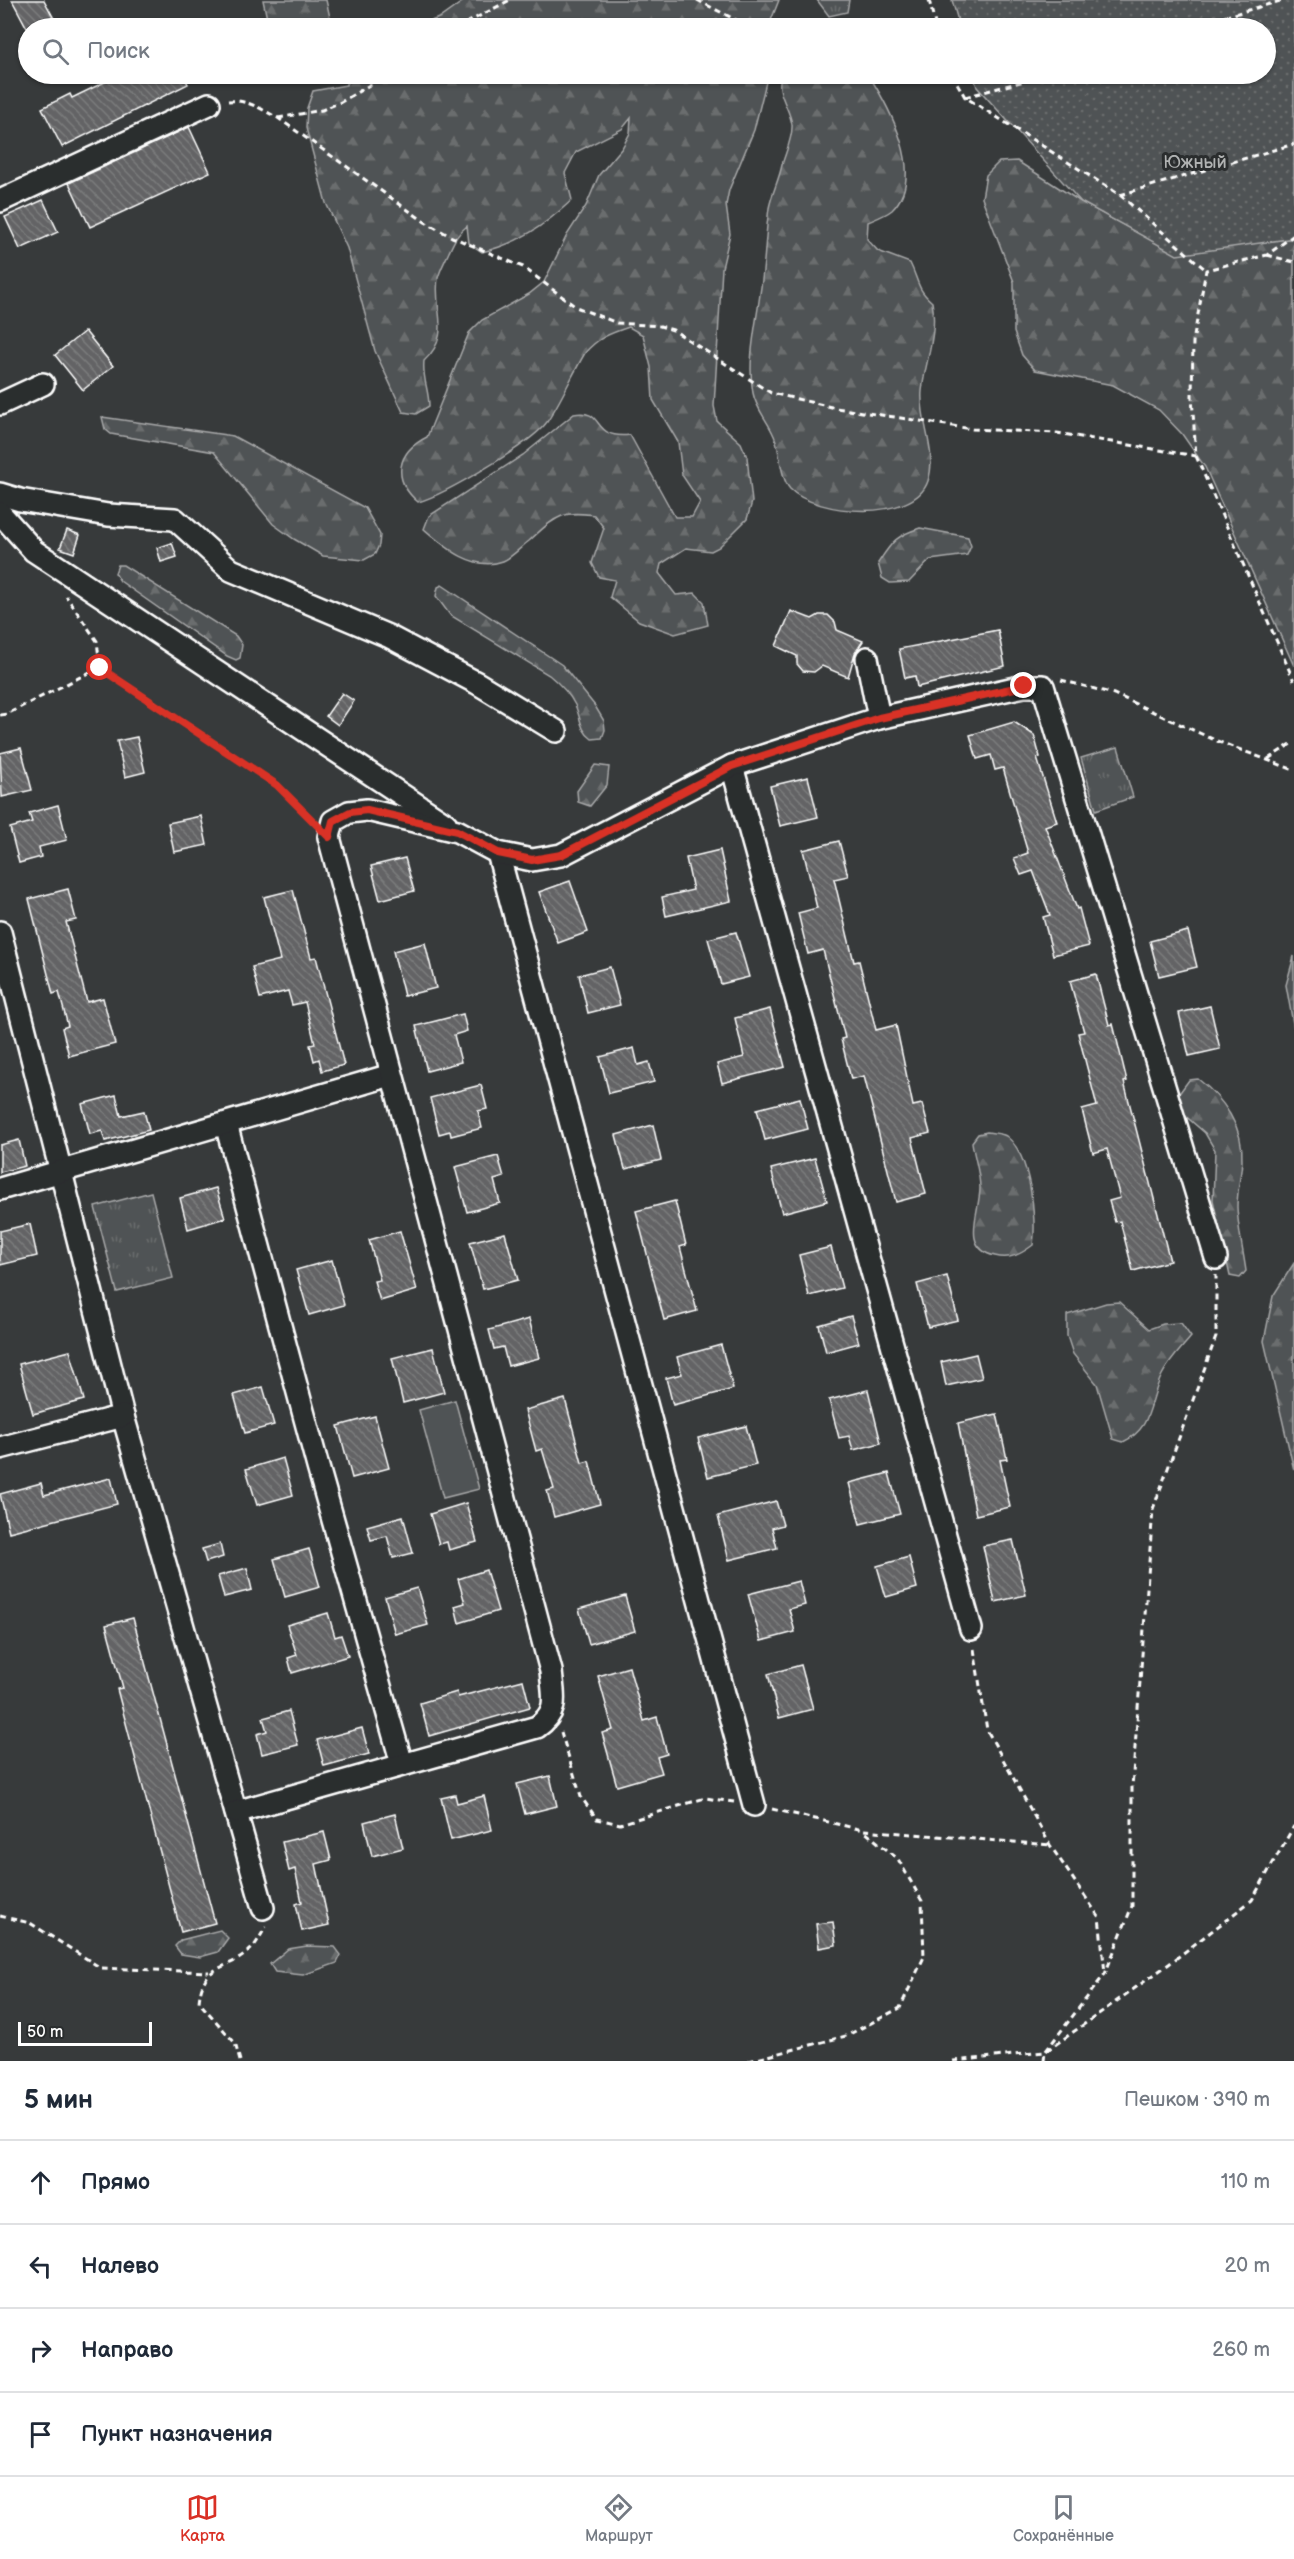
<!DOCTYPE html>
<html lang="ru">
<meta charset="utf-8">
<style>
body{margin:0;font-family:"Balsamiq Sans",sans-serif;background:#f2f2f3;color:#1f2937}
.scale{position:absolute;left:18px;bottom:15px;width:134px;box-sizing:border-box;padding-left:6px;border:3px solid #fff;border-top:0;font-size:16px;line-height:21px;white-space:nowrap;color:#fff;-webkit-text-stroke:4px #2a2d2e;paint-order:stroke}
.stop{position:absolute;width:18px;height:18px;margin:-14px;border:4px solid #d93025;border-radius:50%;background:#fff}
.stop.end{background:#d93025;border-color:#fff;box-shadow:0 2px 6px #0008}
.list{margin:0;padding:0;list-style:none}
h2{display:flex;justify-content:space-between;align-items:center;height:78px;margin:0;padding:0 24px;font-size:26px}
h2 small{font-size:20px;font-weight:400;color:#747a83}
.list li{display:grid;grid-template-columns:39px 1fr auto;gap:18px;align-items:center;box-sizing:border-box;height:84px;padding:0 24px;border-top:2px solid #e0e1e3}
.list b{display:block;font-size:22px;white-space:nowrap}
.list em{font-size:20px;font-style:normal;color:#747a83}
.icon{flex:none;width:33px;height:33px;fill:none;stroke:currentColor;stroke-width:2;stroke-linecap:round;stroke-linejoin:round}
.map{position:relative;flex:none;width:1294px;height:2061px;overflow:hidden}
.search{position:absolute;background:#fff;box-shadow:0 2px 4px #0004;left:18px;right:18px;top:18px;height:66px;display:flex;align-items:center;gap:15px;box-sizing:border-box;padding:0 21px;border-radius:33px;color:#747a83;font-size:22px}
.sheet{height:414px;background:#fff}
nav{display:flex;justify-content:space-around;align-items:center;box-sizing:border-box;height:84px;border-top:2px solid #e0e1e3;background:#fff;font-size:16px;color:#747a83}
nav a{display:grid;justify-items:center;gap:3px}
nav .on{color:#d93025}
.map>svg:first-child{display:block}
.grass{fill:url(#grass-tufts);stroke:#a8a9aa;stroke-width:1.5}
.forest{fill:url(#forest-firs);stroke:#a8a9aa;stroke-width:1.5}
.garden{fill:url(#garden-dots);stroke:#a8a9aa;stroke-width:1.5}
.pitch{fill:#505354;stroke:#a8a9aa;stroke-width:1.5}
.building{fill:url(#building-back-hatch);stroke:#fff;stroke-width:1.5}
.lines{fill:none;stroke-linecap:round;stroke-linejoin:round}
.minor-casing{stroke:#fff;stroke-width:26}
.path{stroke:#fff;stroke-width:3;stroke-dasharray:6 4.5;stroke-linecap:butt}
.minor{stroke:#2a2d2e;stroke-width:21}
.route{stroke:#d93025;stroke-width:8}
.labels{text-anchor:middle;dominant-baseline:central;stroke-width:6;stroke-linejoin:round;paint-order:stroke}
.park-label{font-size:18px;fill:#b0b2b2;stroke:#2a2d2e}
</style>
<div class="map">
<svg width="1294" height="2061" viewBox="0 0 1294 2061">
<defs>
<pattern id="grass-tufts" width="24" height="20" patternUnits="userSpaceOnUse" patternTransform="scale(1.5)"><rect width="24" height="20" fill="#505354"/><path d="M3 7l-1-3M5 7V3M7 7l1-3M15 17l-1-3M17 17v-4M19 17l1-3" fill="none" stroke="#6a6d6e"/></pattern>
<pattern id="forest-firs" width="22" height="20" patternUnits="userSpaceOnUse" patternTransform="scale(1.5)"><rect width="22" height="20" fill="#505354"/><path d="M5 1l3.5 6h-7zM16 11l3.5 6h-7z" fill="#6a6d6e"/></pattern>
<pattern id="garden-dots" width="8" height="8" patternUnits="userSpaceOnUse" patternTransform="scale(1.5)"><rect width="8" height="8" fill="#505354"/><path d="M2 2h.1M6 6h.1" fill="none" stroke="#6a6d6e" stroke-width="1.8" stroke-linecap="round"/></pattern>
<pattern id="building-back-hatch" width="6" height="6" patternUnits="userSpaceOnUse" patternTransform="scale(1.5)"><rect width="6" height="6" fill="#636465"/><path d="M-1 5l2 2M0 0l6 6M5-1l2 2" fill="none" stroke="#7a7b7c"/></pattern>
</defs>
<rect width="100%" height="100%" fill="#373a3b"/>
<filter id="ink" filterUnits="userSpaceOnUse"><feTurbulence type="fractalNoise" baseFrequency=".0167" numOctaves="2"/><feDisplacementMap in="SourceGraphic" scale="12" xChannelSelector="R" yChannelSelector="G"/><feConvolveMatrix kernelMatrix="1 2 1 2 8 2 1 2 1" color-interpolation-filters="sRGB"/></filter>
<g filter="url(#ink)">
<!-- grass -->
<g class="grass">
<path d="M817,0H849L847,12L829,16Z"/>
<path d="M1118,747L1133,797L1096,810L1081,758Z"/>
<path d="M151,1192L173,1278L117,1292L95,1207Z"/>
</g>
<!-- forest -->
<g class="forest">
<path d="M263,0H326L331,22L329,28H269Z"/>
<path d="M465,0H779L768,28H414L441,17Z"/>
<path d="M355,74H768L754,130L729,190L726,205L730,234L722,268L714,406L717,421L741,443L747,457L752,502L747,519L719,547L711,551L686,548L661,564L659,573L676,595L695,593L704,602L708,625L675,634L639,621L610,597L615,580L599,577L592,563L604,528L594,515C584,514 572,512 562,516C549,521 539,532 529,541C521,547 511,558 503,561C473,572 445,547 424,529L429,516L523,455L574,414C606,408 590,440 630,435L675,517H692L700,502L682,475L678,442L653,400L651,367L643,335L629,327C611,333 597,338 585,353C572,375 561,401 547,422C531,444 444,495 418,502C391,479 397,452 427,437L469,333L482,320L529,294L544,282L567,235L586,206L599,175L622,148L630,133L631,118L622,129L576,152L565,173L572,200C545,225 518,244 482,252L469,243L467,226C457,234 454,241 449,252C445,261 440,270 438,278C433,312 453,334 424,361C422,378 429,390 429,406L416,414L403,412L375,351L347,248L326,203L306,128L307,108L313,91L346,85Z"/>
<path d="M782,74H868C889,107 927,175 892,210C886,215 875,219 868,222L867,239L878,251L910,263C919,281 916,288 932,302C938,334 925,361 922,391C919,421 938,451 928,481C914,523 815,515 790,489C781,479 780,454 776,441C771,424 756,410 753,393C747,360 756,326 760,294C765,265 765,237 769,208C772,193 779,180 782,165C785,154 793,137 792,125C790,107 774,92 782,74Z"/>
<path d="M1017,161L1081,202L1177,254L1294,238V666L1205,467L1182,434L1159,410L1113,385L1035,370L1022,355L1014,332V282L982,198L986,175L999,162Z"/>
<path d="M102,417L233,436L365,508L380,535L379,545L375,554L364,560L323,556L294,539L273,524L214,452L111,434L105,429Z"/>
<path d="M920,528L968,537L971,546L967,555L930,560L909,582L890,583L882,578L878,563C892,542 895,536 920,528Z"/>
<path d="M118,565H123L236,636L242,645L240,658L236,660L227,656L120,581L115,573Z"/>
<path d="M442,585L562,665L595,706L604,721L605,730L602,738L592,739C580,731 581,718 575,705C569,693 560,684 549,675L450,615L436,596L438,587Z"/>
<path d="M595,765L609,767L607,785L590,806L578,802L577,791Z"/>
<path d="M1294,956V1029L1286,985Z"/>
<path d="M1198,1079C1223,1098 1244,1127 1242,1161C1241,1176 1237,1191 1237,1207C1238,1228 1243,1250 1246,1271L1240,1278L1230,1276L1213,1200L1215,1150L1205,1133L1182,1113L1178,1095L1189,1080Z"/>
<path d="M987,1132C993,1133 1001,1133 1006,1136C1030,1153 1037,1218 1033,1245C1021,1254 1011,1260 995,1256C960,1248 980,1212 980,1188C980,1173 974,1157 972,1142L978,1134Z"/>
<path d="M1294,1263V1470L1264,1341L1273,1296Z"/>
<path d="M1119,1302L1149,1329L1163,1324L1181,1323L1191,1337C1181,1349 1169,1361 1162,1375C1148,1402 1154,1427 1123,1442L1113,1439L1097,1384L1073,1354L1067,1336V1315L1106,1303Z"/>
<path d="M220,1930L228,1938L218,1952L200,1957L181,1954L175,1946L181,1940Z"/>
<path d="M307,1946L335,1947L341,1955L337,1963L303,1975L275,1972L270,1964L288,1949Z"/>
</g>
<!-- garden -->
<path class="garden" d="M952,0H1294V238L1177,255L1081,202L977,87L973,74H1266V28H960Z"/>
<!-- pitch -->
<path class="pitch" d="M455,1400L479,1489L443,1498L419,1410Z"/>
<!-- building -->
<g class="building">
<path d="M12,0H44L59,28H27Z"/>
<path d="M121,74H183L188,84L62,147L42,108L70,94L72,98Z"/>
<path d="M189,127L210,172L90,227L69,183Z"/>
<path d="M43,200L58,232L20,249L5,217Z"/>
<path d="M85,331L113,366L83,390L55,355Z"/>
<path d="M67,530L80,535L74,553L60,548Z"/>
<path d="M172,543L177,557L161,562L157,548Z"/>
<path d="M791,611L812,619L819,615H828L835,622L837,630L863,641L855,653L848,677L822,666L814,672L803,671L797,664V656L776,646Z"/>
<path d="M998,630L1005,666L917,687L915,676L905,678L899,649Z"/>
<path d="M342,693L354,701L338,725L326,716Z"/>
<path d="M1014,722L1034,735L1040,757L1037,758L1057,822L1045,826L1077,909L1079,908L1089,946L1053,955L1043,917L1050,915L1033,871L1021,875L1014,858L1028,853L1003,768L995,770L991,755L977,759L970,735Z"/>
<path d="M137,737L145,772L125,777L117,741Z"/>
<path d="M21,748L32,790L2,797L0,753Z"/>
<path d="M808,777L818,817L780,826L770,786Z"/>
<path d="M58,805L67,840L39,847L41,857L19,863L10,828L32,822L29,813Z"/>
<path d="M201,816L207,845L174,852L168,823Z"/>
<path d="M839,841L848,876L834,879L854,962L859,961L876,1030L896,1025L913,1106L922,1104L930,1133L912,1138L926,1194L896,1202L864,1076L851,1079L841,1039L845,1038L823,950L808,954L798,913L817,908L803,850Z"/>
<path d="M720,850L731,901L666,916L662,897L693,890L686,858Z"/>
<path d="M405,858L414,891L380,900L371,866Z"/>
<path d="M570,881L588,932L558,943L539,892Z"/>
<path d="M68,889L76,920L66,922L87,1002L103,998L115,1044L69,1056L62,1028L68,1026L59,992L53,994L29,899Z"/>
<path d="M293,890L311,958L316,957L344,1065L322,1071L319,1059L314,1061L310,1045L315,1044L305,1002L292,1005L288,991L260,998L252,967L280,960L264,897Z"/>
<path d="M1188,931L1197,967L1159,976L1150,941Z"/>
<path d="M736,932L749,977L721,984L708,939Z"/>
<path d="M425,943L436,988L404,996L393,951Z"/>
<path d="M610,967L620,1005L588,1013L579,975Z"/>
<path d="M1096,974L1109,1025L1113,1024L1127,1081L1124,1082L1170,1261L1133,1271L1120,1221L1115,1222L1109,1201L1120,1198L1107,1149L1093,1153L1082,1110L1097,1106L1078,1033L1084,1032L1070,981Z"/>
<path d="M1210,1006L1220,1049L1189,1056L1179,1013Z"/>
<path d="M770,1009L785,1067L722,1083L717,1064L744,1057L735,1018Z"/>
<path d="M463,1014L467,1031L454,1035L461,1062L427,1071L416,1026Z"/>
<path d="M634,1048L638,1065L649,1062L654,1082L609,1093L600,1057Z"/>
<path d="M481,1085L487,1109L478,1111L482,1128L451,1136L450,1131L439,1134L430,1098Z"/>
<path d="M116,1095L121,1116L144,1111L149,1130L105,1141L102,1131L90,1134L82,1104Z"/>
<path d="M800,1098L808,1129L765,1140L757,1109Z"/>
<path d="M653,1125L661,1160L625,1169L616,1135Z"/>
<path d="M19,1140L25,1166L0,1172V1145Z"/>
<path d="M498,1156L504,1177L494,1180L500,1203L467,1212L455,1167Z"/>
<path d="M815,1158L827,1201L782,1213L771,1169Z"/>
<path d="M216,1188L225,1218L188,1229L180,1198Z"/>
<path d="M675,1201L686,1245L680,1247L697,1311L664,1320L636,1211Z"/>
<path d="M30,1224L37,1256L0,1265V1231Z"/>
<path d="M400,1231L417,1290L380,1301L374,1281L380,1280L369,1240Z"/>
<path d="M505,1233L518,1280L483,1289L470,1242Z"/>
<path d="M831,1247L842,1288L809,1296L799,1255Z"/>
<path d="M332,1260L344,1305L309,1315L296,1270Z"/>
<path d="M947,1276L958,1320L928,1327L917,1284Z"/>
<path d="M851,1316L859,1343L826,1352L819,1325Z"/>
<path d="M529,1319L539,1358L508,1366L503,1347L494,1349L489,1330Z"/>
<path d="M721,1345L733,1389L673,1405L666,1378L682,1374L677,1357Z"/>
<path d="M433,1348L444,1392L403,1403L392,1358Z"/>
<path d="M70,1351L84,1400L33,1414L19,1364Z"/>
<path d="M976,1354L982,1378L946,1386L941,1362Z"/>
<path d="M263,1387L274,1425L245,1433L234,1395Z"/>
<path d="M868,1390L881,1443L853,1450L849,1436L839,1438L829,1400Z"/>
<path d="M565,1399L582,1463L589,1461L600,1504L554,1517L547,1491L554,1489L542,1449L536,1451L525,1410Z"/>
<path d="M997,1414L1007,1459L1000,1460L1010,1507L976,1515L958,1423Z"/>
<path d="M375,1416L389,1468L352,1478L338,1426Z"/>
<path d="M746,1426L756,1465L708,1477L698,1438Z"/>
<path d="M283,1458L293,1495L257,1505L246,1469Z"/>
<path d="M889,1473L900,1514L860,1524L849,1483Z"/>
<path d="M111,1478L117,1504L9,1532L0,1494L41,1483L44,1495Z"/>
<path d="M776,1501L783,1525L772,1528L777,1548L729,1560L718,1516Z"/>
<path d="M466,1503L477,1542L449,1550L447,1542L439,1544L430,1514Z"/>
<path d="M403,1516L413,1553L393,1558L387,1536L371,1540L367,1526Z"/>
<path d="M1013,1540L1026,1595L995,1602L983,1546Z"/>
<path d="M220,1544L223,1557L206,1562L202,1549Z"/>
<path d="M309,1549L320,1587L285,1597L274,1559Z"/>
<path d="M909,1557L917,1588L886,1597L877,1566Z"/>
<path d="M247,1568L252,1590L224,1597L218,1576Z"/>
<path d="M486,1570L498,1611L459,1623L455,1606L465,1603L458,1579Z"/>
<path d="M799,1581L805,1605L789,1609L795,1632L761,1641L748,1594Z"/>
<path d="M417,1588L428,1625L395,1634L385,1597Z"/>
<path d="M625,1596L635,1631L589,1644L579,1609Z"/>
<path d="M328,1613L335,1637L341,1635L348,1656L292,1673L288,1658L297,1655L287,1625Z"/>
<path d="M133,1618L215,1923L181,1932L117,1689L123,1688L106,1625Z"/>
<path d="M801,1665L813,1709L779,1718L768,1674Z"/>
<path d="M629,1667L644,1721L657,1717L667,1754L657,1757L662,1773L617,1786L602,1733L613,1730L598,1676Z"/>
<path d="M523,1680L530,1707L429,1736L420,1703L457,1692L458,1697Z"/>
<path d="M289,1711L298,1745L262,1754L257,1734L267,1731L263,1718Z"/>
<path d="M362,1728L369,1754L324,1766L317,1740Z"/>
<path d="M550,1776L557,1806L525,1814L517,1784Z"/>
<path d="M455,1795L457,1803L484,1796L492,1830L451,1840L441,1798Z"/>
<path d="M395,1814L403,1848L372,1856L364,1822Z"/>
<path d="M324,1832L331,1860L316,1864L329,1925L302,1931L296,1904L302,1902L295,1869L289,1871L282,1842Z"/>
<path d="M833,1922L836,1945L819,1948L816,1924Z"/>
</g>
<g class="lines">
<defs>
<g id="minor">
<path d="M0,201L209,104"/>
<path d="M0,404L43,384"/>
<path d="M0,494L20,500L108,515L175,519L231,570L388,636L477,683L556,731"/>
<path d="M0,513L34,551L446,824"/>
<path d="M867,658L879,718"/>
<path d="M732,766L971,1629"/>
<path d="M498,853L754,1805"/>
<path d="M0,932L123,1416L263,1908"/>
<path d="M226,1124L318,1467L402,1764"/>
<path d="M0,1189L391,1075"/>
<path d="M0,1448L123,1416"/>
<path d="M236,1812L537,1727C560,1711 553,1696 551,1671L329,837L333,821L349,812L367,810L457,831L498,853L532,860L561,855L732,766L879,718L1024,686H1043L1216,1258"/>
</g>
</defs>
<!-- minor casing -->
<use href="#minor" class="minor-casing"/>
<!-- path -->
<g class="path">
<path d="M697,0L742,23L760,28"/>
<path d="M929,0L936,28"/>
<path d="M457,28L510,0"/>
<path d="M834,28L856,25L872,28"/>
<path d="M1184,28L1284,0"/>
<path d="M952,74L965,97L1120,195L1294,144"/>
<path d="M965,97L1050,74"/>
<path d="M228,101C247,99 261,109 278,118L425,222L452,237L523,267L576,307L617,323L660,326L673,330L771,393L836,408L972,429L1057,433L1196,456"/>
<path d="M278,118L322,110L341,102L388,74"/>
<path d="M1120,195L1206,270"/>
<path d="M1294,235L1267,255L1206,270L1193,342L1192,397L1196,456L1294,681"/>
<path d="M1267,255L1294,262"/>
<path d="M100,667L277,785L314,822"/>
<path d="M1061,680L1114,694L1217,741L1294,770"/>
<path d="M0,715L7,714L100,667L97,641L66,596"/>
<path d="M1268,759L1294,742"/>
<path d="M974,1649L987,1730L1050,1845L1099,1917L1105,1973"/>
<path d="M561,1732L581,1797L597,1819L620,1824L705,1798L734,1802"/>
<path d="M772,1809L863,1830L1050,1845"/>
<path d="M0,1916L30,1923L101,1968L209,1972"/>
<path d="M240,2061L235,2043L199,2002C203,1961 225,1973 249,1951C256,1946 261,1934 266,1927"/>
<path d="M749,2061L846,2036L900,2008L924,1957L922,1901L898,1859L864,1831"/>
<path d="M953,2061L1045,2052L1169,1964L1252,1900L1294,1826"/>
<path d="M1044,2061L1045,2052L1105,1974L1132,1906V1787L1153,1509L1216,1337V1275"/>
</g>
<!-- minor -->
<use href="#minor" class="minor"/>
</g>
</g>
<g class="lines" filter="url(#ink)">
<!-- route -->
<path class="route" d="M100,668L277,785L329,837L333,821L350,812L367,810L457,831L498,853L532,860L561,855L732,766L879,718L1024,686"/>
</g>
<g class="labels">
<!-- park labels -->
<g class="park-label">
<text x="1195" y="162">Южный</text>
</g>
</g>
</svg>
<div class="scale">50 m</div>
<div class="stop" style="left:100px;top:668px"></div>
<div class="stop end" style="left:1024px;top:686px"></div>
<div class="search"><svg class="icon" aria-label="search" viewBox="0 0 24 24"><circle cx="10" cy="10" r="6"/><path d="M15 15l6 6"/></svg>Поиск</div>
</div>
<section class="sheet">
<h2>5 мин<small>Пешком · 390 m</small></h2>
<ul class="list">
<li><svg class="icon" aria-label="ahead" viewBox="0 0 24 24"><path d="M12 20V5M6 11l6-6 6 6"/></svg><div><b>Прямо</b></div><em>110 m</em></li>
<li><svg class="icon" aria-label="left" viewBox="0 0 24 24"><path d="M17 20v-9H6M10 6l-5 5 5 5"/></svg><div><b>Налево</b></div><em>20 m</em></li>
<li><svg class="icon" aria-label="right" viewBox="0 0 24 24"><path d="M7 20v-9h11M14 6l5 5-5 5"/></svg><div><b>Направо</b></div><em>260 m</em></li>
<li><svg class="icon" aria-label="arrive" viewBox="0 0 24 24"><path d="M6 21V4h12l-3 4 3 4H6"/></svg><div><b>Пункт назначения</b></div></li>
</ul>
</section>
<nav>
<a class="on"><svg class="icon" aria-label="map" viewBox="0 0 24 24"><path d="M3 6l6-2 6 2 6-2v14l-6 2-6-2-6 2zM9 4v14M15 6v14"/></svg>Карта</a>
<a><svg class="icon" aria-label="directions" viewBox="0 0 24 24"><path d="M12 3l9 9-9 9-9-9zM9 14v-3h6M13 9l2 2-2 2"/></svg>Маршрут</a>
<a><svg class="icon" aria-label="saved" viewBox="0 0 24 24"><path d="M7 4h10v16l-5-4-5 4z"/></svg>Сохранённые</a>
</nav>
